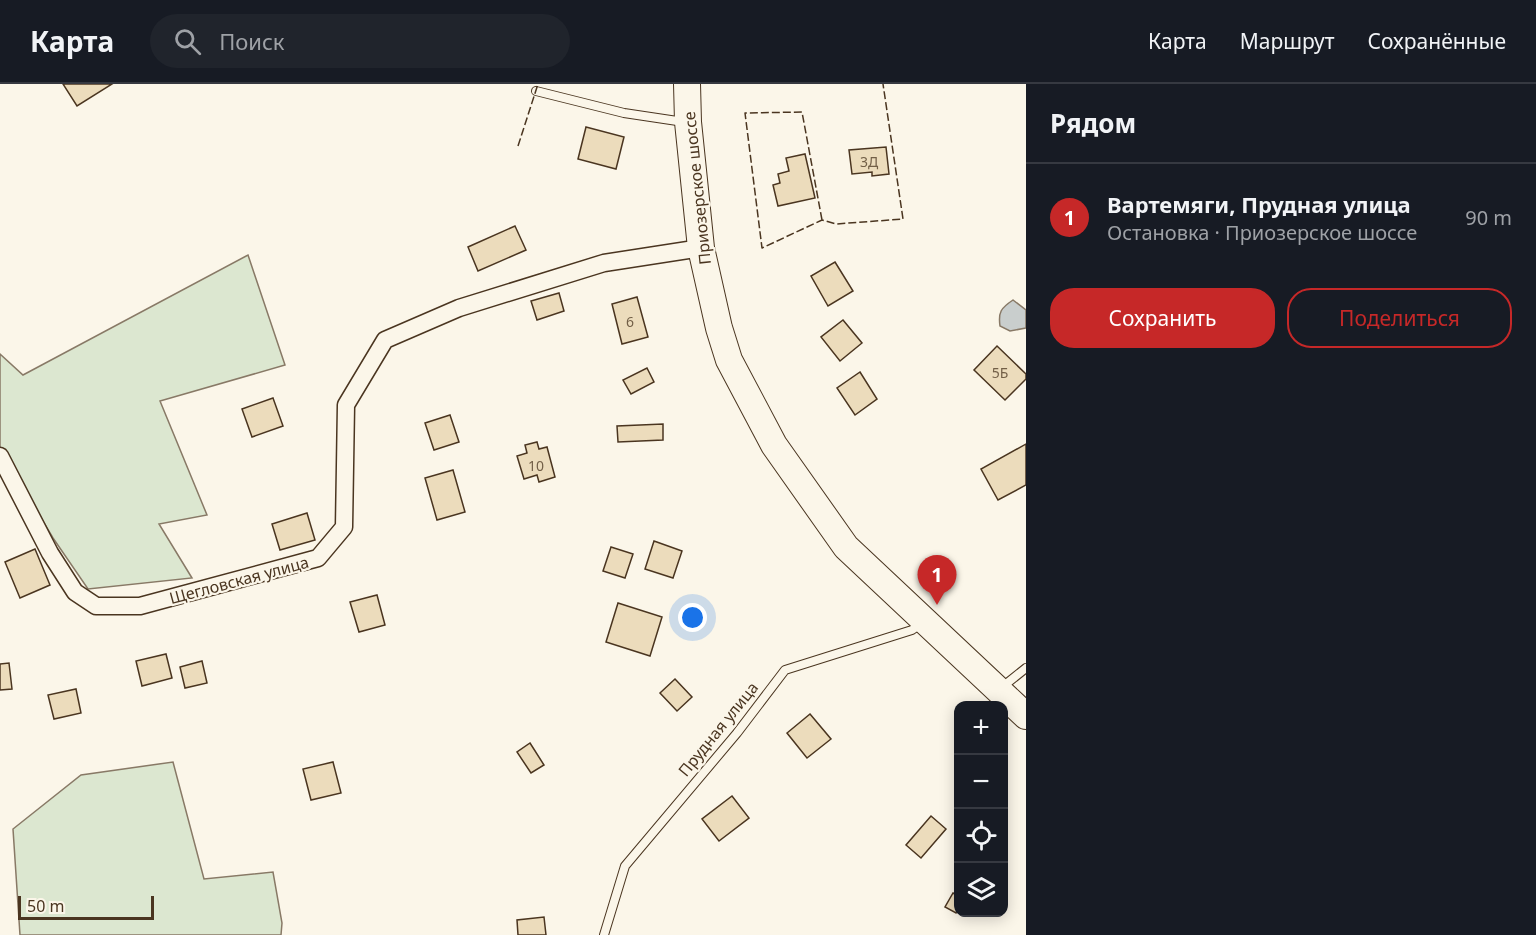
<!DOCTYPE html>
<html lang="ru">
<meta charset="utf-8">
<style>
body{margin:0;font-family:"Noto Sans",sans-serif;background:#20242c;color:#f1f3f6}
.controls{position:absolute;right:18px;bottom:18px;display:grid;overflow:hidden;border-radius:12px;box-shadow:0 3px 15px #0003}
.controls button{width:54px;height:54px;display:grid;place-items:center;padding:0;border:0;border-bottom:2px solid #363941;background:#171b24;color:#f1f3f6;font:30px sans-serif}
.scale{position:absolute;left:18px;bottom:15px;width:136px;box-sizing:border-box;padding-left:6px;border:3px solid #4a3520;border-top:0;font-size:16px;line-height:21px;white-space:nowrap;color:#4a3520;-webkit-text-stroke:4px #fbf6e9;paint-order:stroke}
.you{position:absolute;left:693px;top:534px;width:21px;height:21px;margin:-15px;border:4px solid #fff;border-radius:50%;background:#1a73e8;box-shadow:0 0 0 9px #1a73e833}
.badge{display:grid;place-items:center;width:39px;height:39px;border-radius:50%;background:#c62828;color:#fff;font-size:20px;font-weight:700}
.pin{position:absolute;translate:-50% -50px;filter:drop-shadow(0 2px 3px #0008)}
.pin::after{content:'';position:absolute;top:32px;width:21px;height:18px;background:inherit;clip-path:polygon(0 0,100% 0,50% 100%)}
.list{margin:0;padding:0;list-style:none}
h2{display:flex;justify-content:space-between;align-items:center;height:78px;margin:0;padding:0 24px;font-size:26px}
h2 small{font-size:20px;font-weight:400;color:#9ea1a6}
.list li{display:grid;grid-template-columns:39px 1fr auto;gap:18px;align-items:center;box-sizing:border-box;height:108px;padding:0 24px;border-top:2px solid #363941}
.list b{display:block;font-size:22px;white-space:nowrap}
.list p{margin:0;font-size:20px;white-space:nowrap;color:#9ea1a6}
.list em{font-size:20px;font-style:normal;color:#9ea1a6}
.actions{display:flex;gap:12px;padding:18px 24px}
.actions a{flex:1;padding:14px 0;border:2px solid #c62828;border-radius:24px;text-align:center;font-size:21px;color:#c62828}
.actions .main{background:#c62828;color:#fff}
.icon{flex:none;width:33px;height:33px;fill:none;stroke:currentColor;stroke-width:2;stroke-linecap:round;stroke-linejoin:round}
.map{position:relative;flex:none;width:1026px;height:851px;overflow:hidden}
header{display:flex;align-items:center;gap:36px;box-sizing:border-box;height:84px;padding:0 30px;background:#171b24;border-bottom:2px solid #363941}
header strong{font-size:28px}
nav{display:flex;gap:33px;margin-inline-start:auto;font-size:21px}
.search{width:420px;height:54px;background:#20242c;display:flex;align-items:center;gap:15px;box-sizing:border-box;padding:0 21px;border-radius:33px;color:#9ea1a6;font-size:22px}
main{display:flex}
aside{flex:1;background:#171b24}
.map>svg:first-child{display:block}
.green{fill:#dce7d0;stroke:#887966;stroke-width:1.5}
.water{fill:#c9cecd;stroke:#887966;stroke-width:1.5}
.building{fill:#ecdcbc;stroke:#4a3520;stroke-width:1.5}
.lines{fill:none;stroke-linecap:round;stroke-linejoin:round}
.lane-casing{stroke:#4a3520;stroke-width:10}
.street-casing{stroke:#4a3520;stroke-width:19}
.primary-casing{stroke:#4a3520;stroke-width:28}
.lane{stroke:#fbf6e9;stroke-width:8}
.street{stroke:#fbf6e9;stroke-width:16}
.primary{stroke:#fbf6e9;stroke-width:26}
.fence{stroke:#4a3520;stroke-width:1.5;stroke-dasharray:8 3;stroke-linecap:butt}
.labels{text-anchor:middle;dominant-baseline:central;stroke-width:4.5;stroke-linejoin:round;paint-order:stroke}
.number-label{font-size:14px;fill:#725f47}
.street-label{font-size:16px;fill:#4a3520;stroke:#fbf6e9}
</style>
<header>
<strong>Карта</strong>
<div class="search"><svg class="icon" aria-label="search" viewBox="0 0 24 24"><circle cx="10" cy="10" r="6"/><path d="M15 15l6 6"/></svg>Поиск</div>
<nav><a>Карта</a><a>Маршрут</a><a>Сохранённые</a></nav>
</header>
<main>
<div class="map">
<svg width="1026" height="851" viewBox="0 0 1026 851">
<rect width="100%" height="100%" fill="#fbf6e9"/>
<!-- green -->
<g class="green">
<path d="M248,171L285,281L160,317L207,431L159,440L192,494L88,505L53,454L0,365V270L23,291Z"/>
<path d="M173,678L204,795L273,788L282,839L281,851H20L13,745L81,691Z"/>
</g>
<!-- water -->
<path class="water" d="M1013,216L1026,226V244L1010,247L1000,242C998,228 1001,224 1013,216Z"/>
<!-- building -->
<g class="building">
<path d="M63,0H112L77,22Z"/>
<path d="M586,43L624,53L616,85L578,75Z"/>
<path d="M886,63L889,90L872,92V88L852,90L849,66Z"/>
<path d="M805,70L815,114L778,122L773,101L780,99L778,90L789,87L786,74Z"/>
<path d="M515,142L526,166L478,187L468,163Z"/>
<path d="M835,178L853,207L828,222L811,192Z"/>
<path d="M559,209L564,227L537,236L531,217Z"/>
<path d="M637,213L648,253L622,260L612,220Z"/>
<path d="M843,236L862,259L840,277L821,253Z"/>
<path d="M997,262L1026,290V295L1005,316L974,286Z"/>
<path d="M647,284L654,298L631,310L623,296Z"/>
<path d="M860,288L877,315L855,331L837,304Z"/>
<path d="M273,314L283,342L252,353L242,325Z"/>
<path d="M450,331L459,358L434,366L425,339Z"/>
<path d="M663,340V356L618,358L617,342Z"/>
<path d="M537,358L539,365L547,363L555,393L539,398L537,391L524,395L517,372L527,369L525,361Z"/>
<path d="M1026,360V401L998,416L981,385Z"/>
<path d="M453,386L465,428L437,436L425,394Z"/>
<path d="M307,429L315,456L280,466L272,440Z"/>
<path d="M654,457L682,467L673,494L645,485Z"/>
<path d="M611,463L633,470L625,494L603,487Z"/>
<path d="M35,465L50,501L20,514L5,478Z"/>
<path d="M377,511L385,541L359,548L350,518Z"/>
<path d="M618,519L662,533L650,572L606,558Z"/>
<path d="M166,570L172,594L142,602L136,577Z"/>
<path d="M202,577L207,599L185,604L180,583Z"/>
<path d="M9,579L12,605L0,606V580Z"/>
<path d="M675,595L692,613L677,627L660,609Z"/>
<path d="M76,605L81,629L54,635L48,611Z"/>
<path d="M810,630L831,655L807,674L787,649Z"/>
<path d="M530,659L544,681L531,689L517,668Z"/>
<path d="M333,678L341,709L311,716L303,685Z"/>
<path d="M732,712L749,734L719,757L702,735Z"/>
<path d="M931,732L946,745L921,774L906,761Z"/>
<path d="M953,809L958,812V824L956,829L945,823Z"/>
<path d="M544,833L546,851H518L517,836Z"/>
</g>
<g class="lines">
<defs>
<g id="lane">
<path d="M536,7L624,29L684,38"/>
<path d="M1001,604L1026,584"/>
<path d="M604,851L625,782L737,649L785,586L912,546L922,539"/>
</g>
<path id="street" d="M0,372L50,469L75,508L96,522H140L318,474L344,443L346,321L385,256L459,224L604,179L701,164"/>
<path id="primary" d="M687,0L688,38L701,164L719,244L729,276L774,361L846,463L1026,632"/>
</defs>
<!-- lane casing -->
<use href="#lane" class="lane-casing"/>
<!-- street casing -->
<use href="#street" class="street-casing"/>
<!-- primary casing -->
<use href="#primary" class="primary-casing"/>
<!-- lane -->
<use href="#lane" class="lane"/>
<!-- street -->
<use href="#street" class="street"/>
<!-- primary -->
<use href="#primary" class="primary"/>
<!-- fence -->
<g class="fence">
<path d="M518,62L538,0"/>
<path d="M822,136L802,28L745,29L762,164L822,136L836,140L903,135L883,0"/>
</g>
</g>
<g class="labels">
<!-- number labels -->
<g class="number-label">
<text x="869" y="77">3Д</text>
<text x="630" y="237">6</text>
<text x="1000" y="288">5Б</text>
<text x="536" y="381">10</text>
</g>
<!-- street labels -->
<g class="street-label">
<text transform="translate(697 104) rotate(-96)">Приозерское шоссе</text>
<text transform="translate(239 496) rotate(-15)">Щегловская улица</text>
<text transform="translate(718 645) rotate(-51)">Прудная улица</text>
</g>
</g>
</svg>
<div class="controls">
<button>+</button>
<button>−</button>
<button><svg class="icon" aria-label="locate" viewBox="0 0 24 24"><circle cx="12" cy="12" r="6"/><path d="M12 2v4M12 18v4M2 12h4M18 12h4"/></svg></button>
<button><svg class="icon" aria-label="layers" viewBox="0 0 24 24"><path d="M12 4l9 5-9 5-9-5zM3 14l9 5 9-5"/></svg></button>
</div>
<div class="scale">50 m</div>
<div class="you"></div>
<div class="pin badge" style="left:937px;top:521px">1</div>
</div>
<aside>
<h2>Рядом<small></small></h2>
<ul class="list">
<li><span class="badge">1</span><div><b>Вартемяги, Прудная улица</b><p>Остановка · Приозерское шоссе</p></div><em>90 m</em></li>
</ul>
<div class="actions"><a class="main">Сохранить</a><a>Поделиться</a></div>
</aside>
</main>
